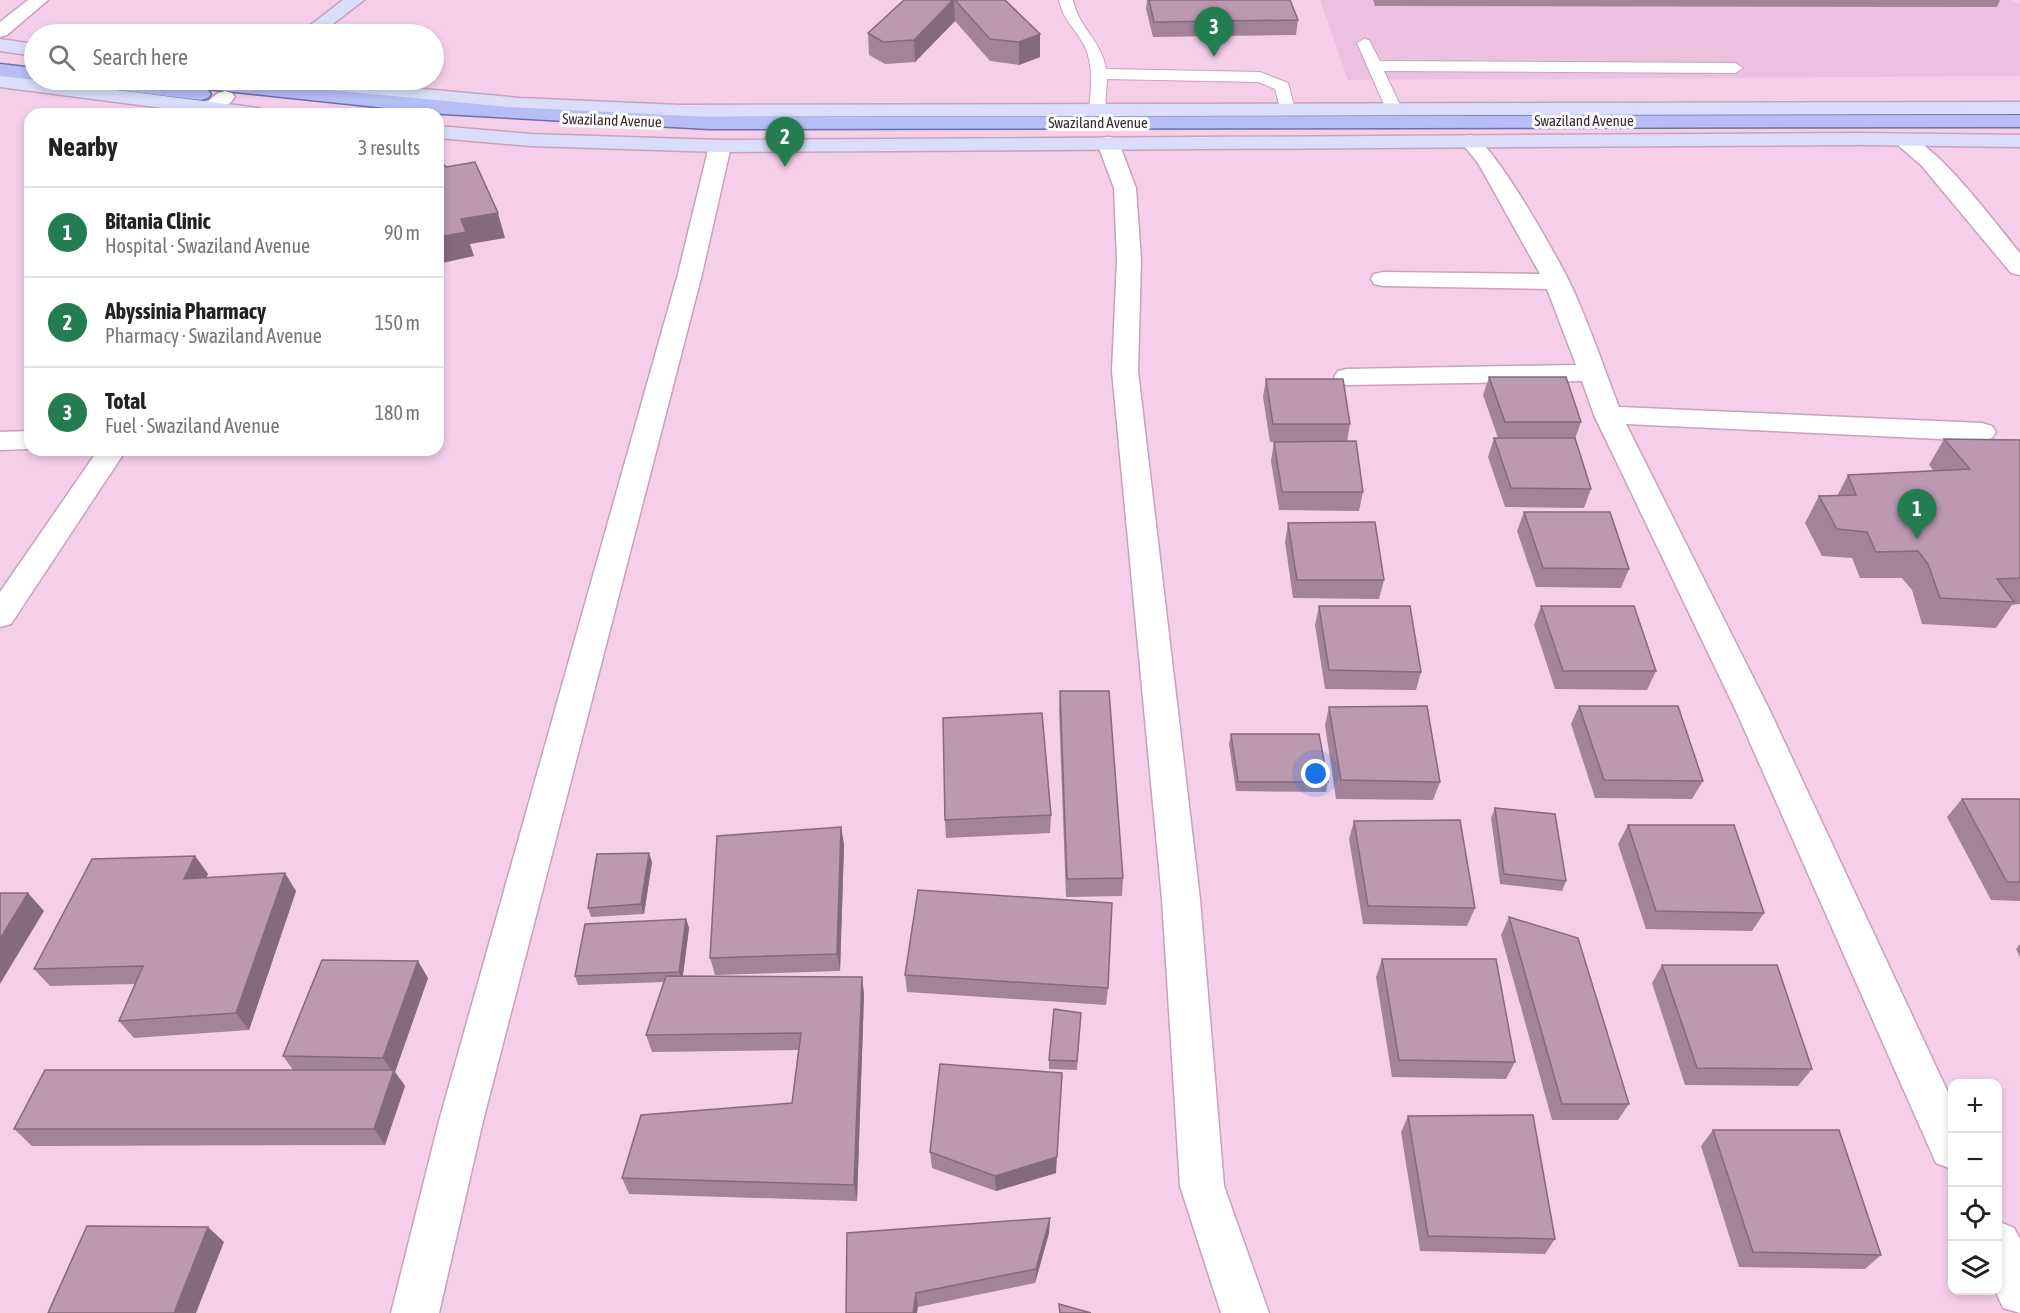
<!DOCTYPE html>
<meta charset="utf-8">
<style>
body{margin:0;font-family:"Asap Condensed",sans-serif;background:#f6f6f6;color:#222}
.controls{position:absolute;right:18px;bottom:18px;display:grid;overflow:hidden;border-radius:12px;box-shadow:0 3px 9px #0003}
.controls button{width:54px;height:54px;display:grid;place-items:center;padding:0;border:0;border-bottom:2px solid #e0e0e0;background:#fff;color:#222;font:30px sans-serif}
.you{position:absolute;left:1316px;top:774px;width:21px;height:21px;margin:-15px;border:4px solid #fff;border-radius:50%;background:#1a73e8;box-shadow:0 0 0 9px #1a73e833}
.badge{display:grid;place-items:center;width:39px;height:39px;border-radius:50%;background:#247c51;color:#fff;font-size:20px;font-weight:700}
.pin{position:absolute;translate:-50% -50px;filter:drop-shadow(0 2px 3px #0008)}
.pin::after{content:'';position:absolute;top:32px;width:21px;height:18px;background:inherit;clip-path:polygon(0 0,100% 0,50% 100%)}
.list{margin:0;padding:0;list-style:none}
h2{display:flex;justify-content:space-between;align-items:center;height:78px;margin:0;padding:0 24px;font-size:26px}
h2 small{font-size:20px;font-weight:400;color:#767676}
.list li{display:grid;grid-template-columns:39px 1fr auto;gap:18px;align-items:center;box-sizing:border-box;height:90px;padding:0 24px;border-top:2px solid #e0e0e0}
.list b{display:block;font-size:22px;white-space:nowrap}
.list p{margin:0;font-size:20px;white-space:nowrap;color:#767676}
.list em{font-size:20px;font-style:normal;color:#767676}
.icon{flex:none;width:33px;height:33px;fill:none;stroke:currentColor;stroke-width:2;stroke-linecap:round;stroke-linejoin:round}
.map{position:relative;flex:none;width:2020px;height:1313px;overflow:hidden}
.search{position:absolute;background:#fff;box-shadow:0 3px 9px #0003;left:24px;top:24px;width:420px;height:66px;display:flex;align-items:center;gap:15px;box-sizing:border-box;padding:0 21px;border-radius:33px;color:#767676;font-size:22px}
.panel{position:absolute;background:#fff;box-shadow:0 3px 9px #0003;left:24px;top:108px;width:420px;height:348px;border-radius:18px}
.map>svg:first-child{display:block}
.built{fill:#ecc1e0}
.lines{fill:none;stroke-linecap:round;stroke-linejoin:round}
.service-casing{stroke:#c7a2bc;stroke-width:2}
.minor-casing{stroke:#c7a2bc;stroke-width:3}
.secondary-casing{stroke:#c7a2bc;stroke-width:3}
.primary-casing{stroke:#6c6eaf;stroke-width:3}
.service{fill:#fff;fill-rule:evenodd}
.minor{fill:#fff;fill-rule:evenodd}
.secondary{fill:#dbdefa;fill-rule:evenodd}
.primary{fill:#b7bef6;fill-rule:evenodd}
.wall{fill:#a28398}
.shaded-wall{fill:#846a7c}
.building{fill:#bc98b1;stroke:#846a7c;stroke-width:1.5}
.labels{text-anchor:middle;dominant-baseline:central;stroke-width:6;stroke-linejoin:round;paint-order:stroke}
.far-street-label{font-size:15px;fill:#392a35;stroke:#fdfdfd}
</style>
<div class="map">
<svg width="2020" height="1313" viewBox="0 0 2020 1313">
<rect width="100%" height="100%" fill="#f5cfea"/>
<!-- built -->
<path class="built" d="M1320,0H2011L2020,4V76L1348,80Z"/>
<g class="lines">
<defs>
<g id="service">
<path d="M1059,0H1073C1078,27 1102,41 1106,69L1260,72L1288,83L1295,109L1293,112H1281L1275,89L1258,82L1107,79L1105,110L1097,115L1091,113L1089,110C1091,88 1094,65 1084,45C1075,28 1063,20 1059,0Z"/>
<path d="M1364,39L1369,40L1380,61L1735,63L1743,68L1735,73L1384,71L1402,109L1394,114L1386,109L1357,43Z"/>
</g>
<g id="minor">
<path d="M28,0H48L7,35L0,37V22Z"/>
<path d="M225,91L232,93L235,97C228,107 216,114 204,111L201,107L218,93Z"/>
<path d="M1903,134C1936,142 1996,224 2020,253V275L2011,273L1921,165L1892,140L1895,135Z"/>
<path d="M1471,135C1492,140 1558,258 1570,283C1589,323 1603,366 1619,407L1982,423L1992,426L1996,432L1992,438L1982,441L1626,424L1770,711L1952,1101V1169L1936,1163L1736,711L1594,415L1582,381L1347,385L1338,383L1334,377L1338,371L1347,369L1576,365L1547,289L1383,286L1374,284L1371,279L1374,274L1383,272L1540,274L1478,163L1460,141L1463,136Z"/>
<path d="M1108,137L1116,138L1119,143L1136,188L1141,260L1138,371L1200,899L1224,1186L1269,1313H1221L1180,1186L1162,899L1112,371L1117,260L1114,188L1097,143L1100,138Z"/>
<path d="M720,140L728,141L731,146L702,274L483,1121L439,1313H391L439,1121L678,274L709,146L712,141Z"/>
<path d="M30,431V449L0,450V432Z"/>
<path d="M98,450H126L11,624L0,627V592Z"/>
<path d="M1998,1221L2014,1228L2020,1239V1313L2003,1308L1995,1290Z"/>
</g>
<g id="secondary">
<path d="M343,0H364L320,34H299Z"/>
<path d="M0,39L34,44V56L0,51Z"/>
<path d="M0,75L257,108L264,110L267,114H209L0,87Z"/>
<path d="M256,80H325L520,98L680,105L2020,102V114L680,117L520,110L266,86L259,84Z"/>
<path d="M438,126L531,134L720,140L1861,133L2020,135V147L1861,145L720,152L531,146L438,138Z"/>
</g>
<g id="primary">
<path d="M0,64L34,68L36,80L0,76Z"/>
<path d="M73,80H130L172,84L168,80H226L509,107L709,117L2020,115V127L709,129L443,114L207,89L211,94L208,98L201,100L83,86L76,84Z"/>
</g>
</defs>
<!-- service casing -->
<use href="#service" class="service-casing"/>
<!-- minor casing -->
<use href="#minor" class="minor-casing"/>
<!-- secondary casing -->
<use href="#secondary" class="secondary-casing"/>
<!-- primary casing -->
<use href="#primary" class="primary-casing"/>
<!-- service -->
<use href="#service" class="service"/>
<!-- minor -->
<use href="#minor" class="minor"/>
<!-- secondary -->
<use href="#secondary" class="secondary"/>
<!-- primary -->
<use href="#primary" class="primary"/>
</g>
<!-- wall -->
<g class="wall">
<path d="M904,0H1005L1040,57L1019,65L990,61L955,21L915,62L885,64L869,55L868,33Z"/>
<path d="M1147,0H1290L1298,20L1296,35L1153,37L1146,9Z"/>
<path d="M1373,0H2000L1997,7L1375,6Z"/>
<path d="M1489,377L1581,422L1575,439L1591,489L1584,508L1505,507L1488,457L1494,438H1498L1483,395Z"/>
<path d="M1266,379L1350,424L1347,442L1363,492L1359,511L1279,510L1271,461L1274,442H1270L1263,397Z"/>
<path d="M1944,439L2020,440V604L2012,605L1996,628L1922,624L1912,590L1902,578H1860L1852,558L1822,556L1805,523L1819,496H1837L1848,475L1934,471L1929,465Z"/>
<path d="M1524,512L1629,569L1621,588L1536,587L1517,531Z"/>
<path d="M1288,523L1384,580L1379,599L1293,598L1285,542Z"/>
<path d="M1319,606L1421,672L1416,690L1325,689L1315,625Z"/>
<path d="M1541,606L1656,671L1647,690L1555,689L1534,625Z"/>
<path d="M1060,691L1123,878L1122,896L1066,897L1059,710Z"/>
<path d="M1579,706L1703,781L1692,799L1595,798L1571,724Z"/>
<path d="M1329,707L1440,782L1433,800L1336,799L1325,725Z"/>
<path d="M1231,734L1328,782L1326,792L1236,791L1229,744Z"/>
<path d="M1962,799H2020V901L1991,900L1947,817Z"/>
<path d="M1495,808L1566,881L1562,891L1500,884L1491,818Z"/>
<path d="M1051,815L1050,833L946,838L945,820Z"/>
<path d="M1354,821L1475,908L1467,926L1363,924L1349,839Z"/>
<path d="M1628,825L1764,913L1752,931L1646,929L1618,844Z"/>
<path d="M841,827L844,845L840,971L715,975L710,958Z"/>
<path d="M195,856L208,874L206,878L296,891L249,1030L134,1038L119,1021L135,984L50,986L34,969Z"/>
<path d="M652,862L644,914L591,917L588,908Z"/>
<path d="M1509,917L1629,1104L1618,1120H1552L1501,935Z"/>
<path d="M686,919L689,928L683,976L862,977L864,995L857,1201L629,1194L622,1178L792,1103L798,1050L652,1052L646,1035L664,982L578,985L575,976Z"/>
<path d="M2020,944V957L2016,949Z"/>
<path d="M1382,959L1515,1062L1506,1079L1392,1077L1376,977Z"/>
<path d="M1662,965L1812,1069L1798,1086L1685,1085L1652,983Z"/>
<path d="M905,975L1108,988L1106,1005L907,992Z"/>
<path d="M428,978L395,1072L405,1086L385,1145L32,1146L14,1129L293,1070L283,1056Z"/>
<path d="M1081,1013L1077,1070L1049,1069V1060Z"/>
<path d="M1408,1116L1555,1239L1545,1254L1420,1251L1401,1132Z"/>
<path d="M1713,1130L1881,1255L1865,1269L1739,1267L1701,1146Z"/>
<path d="M930,1152L1056,1173L996,1191L932,1168Z"/>
<path d="M1050,1218L1049,1233L1035,1283L918,1307L846,1313Z"/>
</g>
<!-- shaded-wall -->
<g class="shaded-wall">
<path d="M953,0H954L955,21L915,62L914,40Z"/>
<path d="M1040,34V57L1019,65V42Z"/>
<path d="M498,213L505,238L470,244L474,256L438,264V237L461,219Z"/>
<path d="M841,827L844,845L840,971L837,954Z"/>
<path d="M649,853L652,862L644,914L641,904Z"/>
<path d="M195,856L208,874L197,897L184,879Z"/>
<path d="M285,873L296,891L249,1030L236,1013Z"/>
<path d="M28,893L44,911L0,984V939Z"/>
<path d="M686,919L689,928L682,981L679,972Z"/>
<path d="M418,961L428,978L395,1072L405,1086L385,1145L374,1129L393,1073L383,1058Z"/>
<path d="M862,977L864,995L857,1201L854,1185Z"/>
<path d="M1062,1073L1056,1173L996,1191L995,1176Z"/>
<path d="M1050,1218L1049,1233L1035,1283L1036,1269Z"/>
<path d="M208,1227L224,1242L196,1313H174Z"/>
<path d="M916,1293L918,1307L917,1313H913Z"/>
</g>
<!-- building -->
<g class="building">
<path d="M904,0H953L914,40L883,42L868,33Z"/>
<path d="M955,0H1005L1040,34L1019,42L990,39Z"/>
<path d="M1149,0H1290L1298,20L1154,22Z"/>
<path d="M438,157L446,167L475,162L498,213L461,219L466,232L438,237Z"/>
<path d="M1489,377H1566L1581,422H1505Z"/>
<path d="M1266,379H1343L1350,424H1273Z"/>
<path d="M1494,438H1575L1591,489L1511,488Z"/>
<path d="M1944,439L2020,440V578L1997,579L2014,602L1940,598L1928,564L1918,551L1876,552L1867,532L1837,529L1819,496L1856,495L1848,475L1970,469Z"/>
<path d="M1356,441L1363,492H1282L1274,442Z"/>
<path d="M1524,512H1610L1629,569L1543,568Z"/>
<path d="M1375,522L1384,580H1297L1288,523Z"/>
<path d="M1319,606H1410L1421,672L1329,670Z"/>
<path d="M1541,606H1634L1656,671H1563Z"/>
<path d="M1060,691H1109L1123,878L1067,879Z"/>
<path d="M1427,706L1440,782L1341,780L1329,707Z"/>
<path d="M1579,706H1678L1703,781L1604,780Z"/>
<path d="M1042,713L1051,815L945,820L943,718Z"/>
<path d="M1231,734H1319L1328,782H1238Z"/>
<path d="M1962,799H2020V882H2007Z"/>
<path d="M1495,808L1555,814L1566,881L1504,874Z"/>
<path d="M1460,820L1475,908L1368,906L1354,821Z"/>
<path d="M1628,825H1734L1764,913L1656,911Z"/>
<path d="M841,827L837,954L710,958L717,836Z"/>
<path d="M649,853L641,904L588,908L597,854Z"/>
<path d="M195,856L184,879L285,873L236,1013L119,1021L143,966L34,969L92,859Z"/>
<path d="M918,890L1112,903L1108,988L905,975Z"/>
<path d="M0,893H28L0,939Z"/>
<path d="M1509,917L1578,938L1629,1104H1562Z"/>
<path d="M686,919L679,972L575,976L585,924Z"/>
<path d="M1382,959H1496L1515,1062L1399,1060Z"/>
<path d="M322,960L418,961L383,1058L283,1056Z"/>
<path d="M1662,965H1777L1812,1069L1697,1068Z"/>
<path d="M666,976L862,977L854,1185L622,1178L641,1115L792,1103L801,1033L646,1035Z"/>
<path d="M1054,1009L1081,1013L1077,1061L1049,1060Z"/>
<path d="M940,1064L1062,1073L1057,1157L995,1176L930,1152Z"/>
<path d="M45,1070H394L374,1129H14Z"/>
<path d="M1533,1115L1555,1239L1428,1236L1408,1116Z"/>
<path d="M1713,1130H1839L1881,1255L1753,1252Z"/>
<path d="M1050,1218L1036,1269L916,1293L913,1313H846L847,1233Z"/>
<path d="M87,1226L208,1227L174,1313H48Z"/>
<path d="M1059,1304L1091,1313H1060Z"/>
</g>
<g class="labels">
<!-- far-street labels -->
<g class="far-street-label">
<text transform="translate(612 120) rotate(2)">Swaziland Avenue</text>
<text x="1584" y="120">Swaziland Avenue</text>
<text x="1098" y="122">Swaziland Avenue</text>
</g>
</g>
</svg>
<div class="controls">
<button>+</button>
<button>−</button>
<button><svg class="icon" aria-label="locate" viewBox="0 0 24 24"><circle cx="12" cy="12" r="6"/><path d="M12 2v4M12 18v4M2 12h4M18 12h4"/></svg></button>
<button><svg class="icon" aria-label="layers" viewBox="0 0 24 24"><path d="M12 4l9 5-9 5-9-5zM3 14l9 5 9-5"/></svg></button>
</div>
<div class="you"></div>
<div class="pin badge" style="left:1917px;top:539px">1</div>
<div class="pin badge" style="left:785px;top:167px">2</div>
<div class="pin badge" style="left:1214px;top:57px">3</div>
<div class="search"><svg class="icon" aria-label="search" viewBox="0 0 24 24"><circle cx="10" cy="10" r="6"/><path d="M15 15l6 6"/></svg>Search here</div>
<section class="panel">
<h2>Nearby<small>3 results</small></h2>
<ul class="list">
<li><span class="badge">1</span><div><b>Bitania Clinic</b><p>Hospital · Swaziland Avenue</p></div><em>90 m</em></li>
<li><span class="badge">2</span><div><b>Abyssinia Pharmacy</b><p>Pharmacy · Swaziland Avenue</p></div><em>150 m</em></li>
<li><span class="badge">3</span><div><b>Total</b><p>Fuel · Swaziland Avenue</p></div><em>180 m</em></li>
</ul>
</section>
</div>
